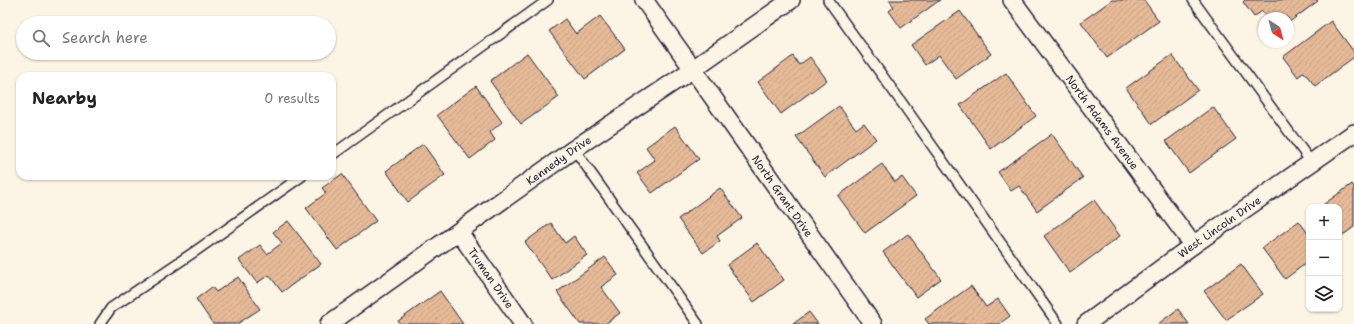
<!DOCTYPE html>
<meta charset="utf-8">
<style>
body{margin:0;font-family:"Shantell Sans",sans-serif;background:#f2f2f2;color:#222}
.controls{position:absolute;right:12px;bottom:12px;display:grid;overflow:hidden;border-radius:8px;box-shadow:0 1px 3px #0004}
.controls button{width:36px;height:36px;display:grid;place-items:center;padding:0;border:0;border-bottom:1px solid #e0e0e0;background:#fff;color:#222;font:20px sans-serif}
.compass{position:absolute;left:1258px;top:12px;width:36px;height:36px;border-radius:50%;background:#fff;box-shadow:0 1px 3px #0004;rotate:144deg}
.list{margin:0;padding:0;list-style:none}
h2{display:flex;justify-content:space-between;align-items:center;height:52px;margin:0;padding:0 16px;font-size:17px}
h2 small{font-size:13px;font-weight:400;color:#767676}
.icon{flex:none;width:22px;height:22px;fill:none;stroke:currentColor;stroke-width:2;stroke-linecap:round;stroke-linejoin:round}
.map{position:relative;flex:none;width:1354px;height:324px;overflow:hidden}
.search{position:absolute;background:#fff;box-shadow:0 1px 3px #0004;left:16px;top:16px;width:320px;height:44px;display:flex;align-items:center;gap:10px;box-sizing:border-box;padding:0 14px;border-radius:22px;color:#767676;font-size:15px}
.panel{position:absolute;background:#fff;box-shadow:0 1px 3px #0004;left:16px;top:72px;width:320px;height:108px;border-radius:12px}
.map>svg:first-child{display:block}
.building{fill:url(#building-hatch);stroke:#22223b}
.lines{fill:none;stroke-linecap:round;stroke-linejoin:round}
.lane-casing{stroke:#22223b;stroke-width:12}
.street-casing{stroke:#22223b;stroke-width:20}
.lane{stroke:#fcf5e5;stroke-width:9}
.street{stroke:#fcf5e5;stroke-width:17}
.labels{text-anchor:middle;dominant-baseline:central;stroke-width:4;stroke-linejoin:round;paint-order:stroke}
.street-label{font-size:11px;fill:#22223b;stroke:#fcf5e5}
</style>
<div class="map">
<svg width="1354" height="324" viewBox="0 0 1354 324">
<defs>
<pattern id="building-hatch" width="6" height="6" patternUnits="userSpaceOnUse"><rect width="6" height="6" fill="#e7ba98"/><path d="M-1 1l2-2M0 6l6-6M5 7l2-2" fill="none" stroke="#c6a084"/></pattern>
</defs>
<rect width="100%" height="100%" fill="#fcf5e5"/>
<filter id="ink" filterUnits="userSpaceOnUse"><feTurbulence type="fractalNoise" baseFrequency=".025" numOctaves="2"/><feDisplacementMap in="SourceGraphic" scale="8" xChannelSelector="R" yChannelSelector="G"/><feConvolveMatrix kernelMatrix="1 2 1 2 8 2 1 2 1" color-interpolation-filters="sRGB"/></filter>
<g filter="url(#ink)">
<!-- building -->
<g class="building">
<path d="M889,0H940L901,28L889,11L894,7Z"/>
<path d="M1112,0H1144L1159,21L1107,58L1081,22Z"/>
<path d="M1245,0H1317L1318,1L1288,23V18H1267L1262,11L1254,17L1243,2Z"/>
<path d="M960,11L991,54L956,79L939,55L925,65L911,45Z"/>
<path d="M600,16L625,49L585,79L549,31L565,19L576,34Z"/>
<path d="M1331,21L1354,52V57L1315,86L1304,72L1298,77L1283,57Z"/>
<path d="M527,53L559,97L521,124L490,81Z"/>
<path d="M1172,55L1198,90L1152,124L1126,88Z"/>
<path d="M793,56L799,65L810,57L827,80L781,114L758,82Z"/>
<path d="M1006,73L1036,116L991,149L960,105Z"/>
<path d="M476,86L502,122L490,132L495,140L470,159L437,115Z"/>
<path d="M839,106L856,129L864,123L876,139L825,177L796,137Z"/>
<path d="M1213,107L1236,139L1189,173L1166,141Z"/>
<path d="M675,126L699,159L652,193L637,173L655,160L646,147Z"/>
<path d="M1052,134L1083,178L1037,211L1019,186L1011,191L998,172Z"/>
<path d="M423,144L445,175L408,202L386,171Z"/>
<path d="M882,164L895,182L902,177L916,196L865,233L838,196Z"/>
<path d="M342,174L376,221L337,250L306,208L326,193L322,188Z"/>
<path d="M1352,184L1354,187V227L1339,238V207H1320Z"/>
<path d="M720,188L742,218L717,236L720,241L703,253L678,219Z"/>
<path d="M1094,200L1120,236L1070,273L1044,236Z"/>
<path d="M288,221L321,264L282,292L269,275L257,283L239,260L260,245L267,254L282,243L273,232Z"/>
<path d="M1299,221L1309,235V261L1285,279L1262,248Z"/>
<path d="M551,223L565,243L574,236L587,255L552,280L525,242Z"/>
<path d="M908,234L941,279L916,297L883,252Z"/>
<path d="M757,243L784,280L754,302L727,265Z"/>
<path d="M605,257L618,275L601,287L620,313L605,324H580L557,292Z"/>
<path d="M1241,264L1263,294L1226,320L1204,291Z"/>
<path d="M238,277L260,309L237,324H213L196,299L212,287L216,292Z"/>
<path d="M971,286L986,307L998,299L1010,316L999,324H929L925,319Z"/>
<path d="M440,291L463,324H400L398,321Z"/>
<path d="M1178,309L1189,324H1158Z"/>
<path d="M809,312L818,324H793Z"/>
</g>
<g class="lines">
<defs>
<g id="lane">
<path d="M828,0L902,103L1058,324"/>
<path d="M1193,0L1311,162"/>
<path d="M574,149L698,324"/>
<path d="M332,155L548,0"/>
<path d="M100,324L111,308L197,250L302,176"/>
</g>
<g id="street">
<path id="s1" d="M644,0L873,324"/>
<path id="s2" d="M1012,0L1193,245"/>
<path id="s3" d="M459,232L523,324"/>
<path id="s4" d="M329,324L574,149L693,69L791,0"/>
<path id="s5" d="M1086,324L1193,245L1354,133"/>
</g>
</defs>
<!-- lane casing -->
<use href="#lane" class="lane-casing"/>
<!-- street casing -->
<use href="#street" class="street-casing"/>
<!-- lane -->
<use href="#lane" class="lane"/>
<!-- street -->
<use href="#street" class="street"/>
</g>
</g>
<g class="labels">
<!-- street labels -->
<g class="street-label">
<text stroke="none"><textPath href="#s2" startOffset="152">North Adams Avenue</textPath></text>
<text stroke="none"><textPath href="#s4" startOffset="282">Kennedy Drive</textPath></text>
<text stroke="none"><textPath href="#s1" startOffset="240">North Grant Drive</textPath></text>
<text stroke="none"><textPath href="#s5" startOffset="165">West Lincoln Drive</textPath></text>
<text stroke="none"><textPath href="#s3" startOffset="56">Truman Drive</textPath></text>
</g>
</g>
</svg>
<div class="controls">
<button>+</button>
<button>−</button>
<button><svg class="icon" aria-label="layers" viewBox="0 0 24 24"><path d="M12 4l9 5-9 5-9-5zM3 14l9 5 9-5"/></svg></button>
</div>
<svg class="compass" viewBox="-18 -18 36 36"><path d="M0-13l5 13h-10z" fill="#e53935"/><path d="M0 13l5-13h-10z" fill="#767676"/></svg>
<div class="search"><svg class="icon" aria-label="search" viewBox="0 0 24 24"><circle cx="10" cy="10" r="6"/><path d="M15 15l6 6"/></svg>Search here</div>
<section class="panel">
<h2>Nearby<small>0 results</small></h2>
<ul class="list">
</ul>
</section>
</div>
